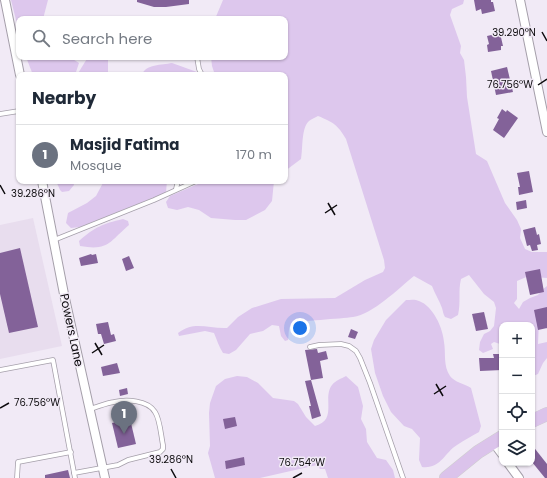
<!DOCTYPE html>
<meta charset="utf-8">
<style>
body{margin:0;font-family:Poppins,sans-serif;background:#f6f6f7;color:#1f2937}
.controls{position:absolute;right:12px;bottom:12px;display:grid;overflow:hidden;border-radius:8px;box-shadow:0 1px 3px #0004}
.controls button{width:36px;height:36px;display:grid;place-items:center;padding:0;border:0;border-bottom:1px solid #e0e1e3;background:#fff;color:#1f2937;font:20px sans-serif}
.you{position:absolute;left:300px;top:328px;width:14px;height:14px;margin:-10px;border:3px solid #fff;border-radius:50%;background:#1a73e8;box-shadow:0 0 0 6px #1a73e833}
.badge{display:grid;place-items:center;width:26px;height:26px;border-radius:50%;background:#8d8128;color:#fff;font-size:13px;font-weight:700}
.pin{position:absolute;translate:-50% -33px;filter:drop-shadow(0 1px 2px #0008)}
.pin::after{content:'';position:absolute;top:21px;width:14px;height:12px;background:inherit;clip-path:polygon(0 0,100% 0,50% 100%)}
.list{margin:0;padding:0;list-style:none}
h2{display:flex;justify-content:space-between;align-items:center;height:52px;margin:0;padding:0 16px;font-size:17px}
h2 small{font-size:13px;font-weight:400;color:#747a83}
.list li{display:grid;grid-template-columns:26px 1fr auto;gap:12px;align-items:center;box-sizing:border-box;height:60px;padding:0 16px;border-top:1px solid #e0e1e3}
.list b{display:block;font-size:15px;white-space:nowrap}
.list p{margin:0;font-size:13px;white-space:nowrap;color:#747a83}
.list em{font-size:13px;font-style:normal;color:#747a83}
.icon{flex:none;width:22px;height:22px;fill:none;stroke:currentColor;stroke-width:2;stroke-linecap:round;stroke-linejoin:round}
.map{position:relative;flex:none;width:547px;height:478px;overflow:hidden}
.search{position:absolute;background:#fff;box-shadow:0 1px 3px #0004;left:16px;top:16px;width:272px;height:44px;display:flex;align-items:center;gap:10px;box-sizing:border-box;padding:0 14px;border-radius:8px;color:#747a83;font-size:15px}
.panel{position:absolute;background:#fff;box-shadow:0 1px 3px #0004;left:16px;top:72px;width:272px;height:112px;border-radius:8px}
.map>svg:first-child{display:block}
.built{fill:#e8ddee}
.green{fill:#ddc7ed}
.building{fill:#836299}
.lines{fill:none;stroke-linecap:round;stroke-linejoin:round}
.lane-casing{stroke:#a59faa;stroke-width:5.5}
.street-casing{stroke:#a59faa;stroke-width:10}
.primary-casing{stroke:#cfcecf;stroke-width:14}
.lane{stroke:#fff;stroke-width:4}
.street{stroke:#fff;stroke-width:8}
.primary{stroke:#dbc3eb;stroke-width:13}
.ticks{fill:none;stroke:#0d0b0e;stroke-width:1.5}
.labels{text-anchor:middle;dominant-baseline:central;stroke-width:3;stroke-linejoin:round;paint-order:stroke}
.street-label{font-size:12px;fill:#0d0b0e;stroke:#f1eaf6}
.ticks-label{font-size:10px;text-anchor:middle;fill:#0d0b0e;stroke:#f1eaf6;stroke-width:3;stroke-linejoin:round;paint-order:stroke}
</style>
<div class="map">
<svg width="547" height="478" viewBox="0 0 547 478">
<rect width="100%" height="100%" fill="#f1eaf6"/>
<!-- built -->
<path class="built" d="M33,218L62,346L0,359V225Z"/>
<!-- green -->
<g class="green">
<path d="M11,0H48L43,19H19V32Z"/>
<path d="M223,0H464L463,4L452,9L450,15L461,46L460,53L464,60L466,77L467,97L476,154L487,161L505,203L517,220L521,229L520,238L525,249L532,252H547V278L535,277L531,275L517,281V299L514,303L519,309L523,302L530,298L538,295L542,290L547,286V329L539,321L538,344L547,342V358L543,363L538,374L533,376L532,374V325H502V343L500,344L494,342L491,344L493,349L483,353L479,350L480,342L484,334L490,331L494,326L496,308L494,302L484,294L469,275L461,279C458,291 461,302 458,315L451,319L445,317C443,314 443,311 442,308C439,300 435,294 432,286L414,276C398,289 373,314 353,317C341,319 299,320 291,325C288,328 289,336 288,340L285,341L281,336L279,326L272,325L263,331L250,334L236,350L229,354L223,353C219,347 217,340 214,333L205,331L179,336L178,333C194,320 209,329 227,328L238,317L252,308L281,299L335,298L365,280L383,272L385,268L384,260L346,139C338,125 333,122 318,116C315,118 311,119 309,121C301,128 303,149 301,159L285,171V75H215L212,66L211,57H285V19H215Z"/>
<path d="M26,57L71,58L79,63L75,75H33Z"/>
<path d="M88,57H106L108,60V75H77Z"/>
<path d="M172,63L197,72L199,75H142C145,64 162,65 172,63Z"/>
<path d="M56,181H73L74,185L69,191L62,192L60,190Z"/>
<path d="M104,181H167L166,192L160,195L80,227L71,228L66,223L68,213L87,203L96,196Z"/>
<path d="M205,181H274L272,201L265,210L246,220H235L211,218L199,210L188,207L177,210L168,208L166,202L170,196Z"/>
<path d="M123,219L128,221L129,225C109,242 109,251 80,246L79,241C95,227 102,224 123,219Z"/>
<path d="M406,300C410,300 415,299 419,301C433,306 443,328 444,342C446,353 443,366 450,376C454,382 465,384 471,388L481,426L479,432C472,436 464,440 457,445C444,453 441,469 422,467L419,460L420,438L412,429L404,426L391,412L383,396L375,373L371,349L374,340L386,320Z"/>
<path d="M237,376L247,377L258,383L273,398L294,401L298,404L306,417L315,426C338,420 322,398 332,385C336,380 341,379 346,376L358,387L363,406L361,419L366,429L367,442L377,458L386,460L393,470L395,478H328L325,469H320L317,465L260,478H215L208,453L210,446L209,413L210,403L216,386L225,379Z"/>
</g>
<!-- building -->
<g class="building">
<path d="M137,0H189V4L166,7H154L137,2Z"/>
<path d="M474,0H491V2H493L495,11L482,14L481,9L476,11Z"/>
<path d="M500,33L503,46H501V50L488,52L487,45L489,44L487,36Z"/>
<path d="M507,67L513,92L496,95L491,71Z"/>
<path d="M502,109L506,112L507,110L518,118L504,138L493,130L499,119L497,118Z"/>
<path d="M529,171L533,192L519,195L518,187H520L517,173Z"/>
<path d="M526,200L527,208L517,210L516,202Z"/>
<path d="M535,227L537,235L539,234L541,244L537,245L538,250L532,251L530,245L527,246L523,230Z"/>
<path d="M20,248L38,327L9,333L0,294V253Z"/>
<path d="M91,254L92,255L96,254L98,263L81,266L79,258Z"/>
<path d="M129,256L134,268L126,271L122,259Z"/>
<path d="M540,269L544,292L530,295L525,272Z"/>
<path d="M547,307V328L538,330L534,310Z"/>
<path d="M484,312L488,329L476,331L472,314Z"/>
<path d="M108,322L111,335L114,334L116,341L104,344L101,334H98L96,324Z"/>
<path d="M351,329L358,332L355,339L348,337Z"/>
<path d="M317,349L318,353L326,351L328,359L320,361L323,378L311,380L305,350Z"/>
<path d="M493,354H500V359H502V370L480,371L479,358H494Z"/>
<path d="M117,363L120,373L103,376L101,367Z"/>
<path d="M311,380L321,416L312,419L309,406H311L305,381Z"/>
<path d="M127,388L128,394L120,396L119,390Z"/>
<path d="M235,417L237,426L225,429L223,419Z"/>
<path d="M130,419L136,444L118,448L112,423Z"/>
<path d="M532,445L547,464V478H545L532,462Z"/>
<path d="M244,457L245,465L226,469L225,461Z"/>
<path d="M68,470L70,478H45V475Z"/>
</g>
<g class="lines">
<defs>
<g id="lane">
<path d="M197,57L199,69L202,75"/>
<path d="M0,114L19,111"/>
<path d="M176,189L178,181"/>
<path d="M54,240L154,200L196,181"/>
<path d="M310,347L319,345L341,344L349,346L356,351L360,358L370,383L403,478"/>
<path d="M0,370L53,360L75,478"/>
<path d="M74,473L118,465L128,460L160,452L163,449V445C161,436 160,419 155,412C148,400 126,399 114,402C106,403 98,407 90,409"/>
<path d="M17,478L18,462L71,452"/>
</g>
<g id="street">
<path d="M5,0L20,75"/>
<path d="M520,0L547,132"/>
<path d="M42,181L64,294L105,478"/>
<path d="M493,442L502,454"/>
<path d="M508,463L519,478"/>
</g>
<g id="primary">
<path d="M532,421L547,414"/>
<path d="M446,478L478,452L502,437"/>
</g>
</defs>
<!-- lane casing -->
<use href="#lane" class="lane-casing"/>
<!-- street casing -->
<use href="#street" class="street-casing"/>
<!-- primary casing -->
<use href="#primary" class="primary-casing"/>
<!-- lane -->
<use href="#lane" class="lane"/>
<!-- street -->
<use href="#street" class="street"/>
<!-- primary -->
<use href="#primary" class="primary"/>
</g>
<!-- ticks -->
<path class="ticks" d="M542,32L547,41M538,85L547,79M0,185L5,194M328,203L335,215M325,213L337,205M95,343L102,355M92,353L104,345M436,384L443,396M434,394L446,386M0,408L9,403M171,469L176,478M293,478L302,473"/>
<g class="labels">
<!-- street labels -->
<g class="street-label">
<text transform="translate(72 330) rotate(78)">Powers Lane</text>
</g>
</g>
<g class="ticks-label">
<text x="514" y="36">39.290°N</text>
<text x="510" y="88">76.756°W</text>
<text x="33" y="197">39.286°N</text>
<text x="37" y="406">76.756°W</text>
<text x="171" y="463">39.286°N</text>
<text x="302" y="466">76.754°W</text>
</g>
</svg>
<div class="controls">
<button>+</button>
<button>−</button>
<button><svg class="icon" aria-label="locate" viewBox="0 0 24 24"><circle cx="12" cy="12" r="6"/><path d="M12 2v4M12 18v4M2 12h4M18 12h4"/></svg></button>
<button><svg class="icon" aria-label="layers" viewBox="0 0 24 24"><path d="M12 4l9 5-9 5-9-5zM3 14l9 5 9-5"/></svg></button>
</div>
<div class="you"></div>
<div class="pin badge" style="left:124px;top:434px;background:#6b7280">1</div>
<div class="search"><svg class="icon" aria-label="search" viewBox="0 0 24 24"><circle cx="10" cy="10" r="6"/><path d="M15 15l6 6"/></svg>Search here</div>
<section class="panel">
<h2>Nearby<small></small></h2>
<ul class="list">
<li><span class="badge" style="background:#6b7280">1</span><div><b>Masjid Fatima</b><p>Mosque</p></div><em>170 m</em></li>
</ul>
</section>
</div>
